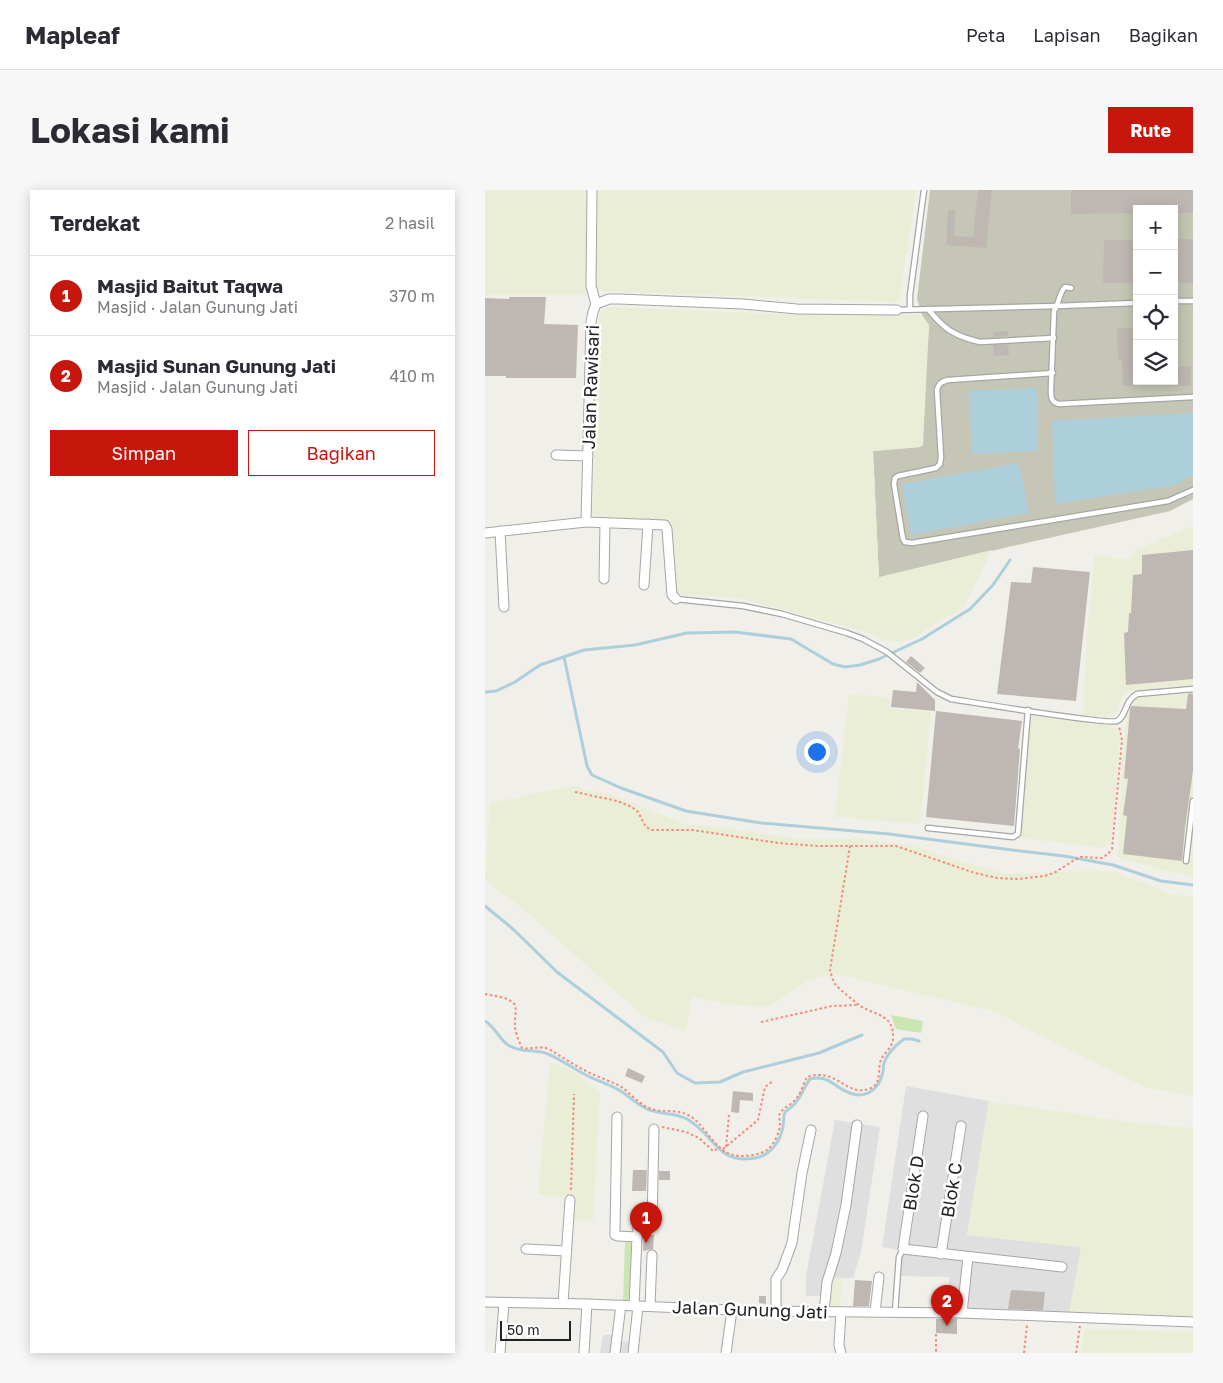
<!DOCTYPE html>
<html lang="id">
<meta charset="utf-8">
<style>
body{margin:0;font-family:"Golos Text",sans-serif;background:#f7f7f7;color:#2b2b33}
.controls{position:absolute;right:15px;top:15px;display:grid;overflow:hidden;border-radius:0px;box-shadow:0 2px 12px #0003}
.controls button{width:45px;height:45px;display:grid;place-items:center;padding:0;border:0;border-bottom:1px solid #e1e1e2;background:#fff;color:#2b2b33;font:25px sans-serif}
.scale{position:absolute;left:15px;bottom:12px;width:71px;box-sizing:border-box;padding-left:5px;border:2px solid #222;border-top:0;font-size:14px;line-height:18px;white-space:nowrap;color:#222;-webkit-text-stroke:4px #fff;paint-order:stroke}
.you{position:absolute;left:331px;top:561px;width:18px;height:18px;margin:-12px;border:4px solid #fff;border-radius:50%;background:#1a73e8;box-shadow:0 0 0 8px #1a73e833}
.badge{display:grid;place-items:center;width:32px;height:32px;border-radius:50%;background:#c7160c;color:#fff;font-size:16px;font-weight:700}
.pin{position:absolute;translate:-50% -41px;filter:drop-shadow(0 1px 2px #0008)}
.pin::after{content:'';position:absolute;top:26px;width:18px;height:15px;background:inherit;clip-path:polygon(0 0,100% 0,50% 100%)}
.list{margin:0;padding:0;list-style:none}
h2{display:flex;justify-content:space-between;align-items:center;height:65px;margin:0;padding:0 20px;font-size:21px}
h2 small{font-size:16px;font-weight:400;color:#7c7c81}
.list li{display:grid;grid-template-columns:32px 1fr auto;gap:15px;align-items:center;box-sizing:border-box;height:80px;padding:0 20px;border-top:1px solid #e1e1e2}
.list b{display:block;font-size:19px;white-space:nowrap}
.list p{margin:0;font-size:16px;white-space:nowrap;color:#7c7c81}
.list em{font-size:16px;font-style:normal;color:#7c7c81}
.actions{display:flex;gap:10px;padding:15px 20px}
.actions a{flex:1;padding:11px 0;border:1px solid #c7160c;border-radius:0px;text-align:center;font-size:18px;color:#c7160c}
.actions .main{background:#c7160c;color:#fff}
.icon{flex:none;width:28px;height:28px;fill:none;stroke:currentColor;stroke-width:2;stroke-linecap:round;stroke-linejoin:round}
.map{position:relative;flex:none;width:708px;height:1163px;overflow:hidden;border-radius:0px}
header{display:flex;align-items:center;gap:30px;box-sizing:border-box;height:70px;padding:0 25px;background:#fff;border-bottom:1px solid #e1e1e2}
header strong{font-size:24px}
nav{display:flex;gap:28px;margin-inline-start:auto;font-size:18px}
.intro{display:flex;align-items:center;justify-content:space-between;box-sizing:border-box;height:120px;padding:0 30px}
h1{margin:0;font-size:35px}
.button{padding:12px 22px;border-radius:0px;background:#c7160c;color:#fff;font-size:18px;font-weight:700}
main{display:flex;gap:30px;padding:0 30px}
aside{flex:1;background:#fff;border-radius:0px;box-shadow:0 2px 12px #0003}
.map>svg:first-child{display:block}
.residential{fill:#e0dfdf}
.construction{fill:#c5c6b5;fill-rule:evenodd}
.farmland{fill:#ebeed6}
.grass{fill:#cae7b3}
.water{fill:#adcfdc}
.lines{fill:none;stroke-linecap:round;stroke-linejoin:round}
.stream{stroke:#adcfdc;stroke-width:3}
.building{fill:#bfb8b2}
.service-casing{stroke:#a6a6a6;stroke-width:7}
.minor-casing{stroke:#a6a6a6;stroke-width:11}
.path{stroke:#f28c79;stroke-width:2;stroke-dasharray:2.5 2.5;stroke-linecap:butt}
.service{stroke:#fff;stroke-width:4.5}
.minor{stroke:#fff;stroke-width:9}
.labels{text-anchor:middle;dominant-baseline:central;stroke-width:5;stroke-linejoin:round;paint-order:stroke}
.street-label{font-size:18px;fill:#222;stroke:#fff}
</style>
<header>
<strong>Mapleaf</strong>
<nav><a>Peta</a><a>Lapisan</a><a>Bagikan</a></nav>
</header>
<div class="intro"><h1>Lokasi kami</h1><a class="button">Rute</a></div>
<main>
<aside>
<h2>Terdekat<small>2 hasil</small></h2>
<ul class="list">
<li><span class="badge">1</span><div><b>Masjid Baitut Taqwa</b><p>Masjid · Jalan Gunung Jati</p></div><em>370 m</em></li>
<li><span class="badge">2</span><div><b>Masjid Sunan Gunung Jati</b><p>Masjid · Jalan Gunung Jati</p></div><em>410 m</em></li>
</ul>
<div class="actions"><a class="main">Simpan</a><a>Bagikan</a></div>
</aside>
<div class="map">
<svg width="708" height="1163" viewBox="0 0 708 1163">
<rect width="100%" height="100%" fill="#f1efe9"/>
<!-- residential -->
<g class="residential">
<path d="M421,896L504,911L482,1045L597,1057L584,1124L517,1119L463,1118L464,1087L414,1086V1060L397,1057Z"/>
<path d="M350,930L395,937L376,1062L368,1088H357L354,1118L337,1117L336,1106H321V1086Z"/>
<path d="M118,1145H130L129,1151L147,1152L145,1163H115Z"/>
</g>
<!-- construction -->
<path class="construction" d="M445,0H708V309L685,321L523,357L394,388L388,261L435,257L444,135L437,125L432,109ZM652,19H689V191H652Z"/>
<!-- farmland -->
<g class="farmland">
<path d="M0,0H102L101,105H0Z"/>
<path d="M113,0H431L414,112L115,101L110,98Z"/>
<path d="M122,117L316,125H437L444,135L438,255L435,257L388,261L394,387L507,360L479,417L424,450L406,453L378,441L254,408L192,404L189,399L185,332L182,330L113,328L108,325L107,322L114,128L116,121Z"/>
<path d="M708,336V496L644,501L638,505L631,523L626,527L598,525L602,445L609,365L644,369L648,361Z"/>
<path d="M364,504L405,508L404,518L446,522L435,634L350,627Z"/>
<path d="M708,504V686L680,681L632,667L640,536L646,512L653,508Z"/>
<path d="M546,526L629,536L632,538L635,548L627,645L626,652L619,658L536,648Z"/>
<path d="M86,596L131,606L199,634L249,639L310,648L373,649L425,655L520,684L602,681L631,682L687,704L708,707V906L660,897L548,842L514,823L352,784L326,789L283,817L242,814L206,806L201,842L158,826L43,723L0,690L5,613Z"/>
<path d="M65,872L87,880L115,903L108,1031L87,1029L88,1008L53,1004Z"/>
<path d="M504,911L643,932L708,938V1128L584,1124L596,1057L482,1045Z"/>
<path d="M346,1087L357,1088L354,1118L343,1117Z"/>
<path d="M600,1139L708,1142V1163H595Z"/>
</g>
<!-- grass -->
<g class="grass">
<path d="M406,825L438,831L436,843L411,839Z"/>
<path d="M140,1052H148L146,1112L138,1111Z"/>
</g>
<!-- water -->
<g class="water">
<path d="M552,198L553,261L487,264L484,201Z"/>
<path d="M708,223V285L690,295L570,314L567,231Z"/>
<path d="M534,273L544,323L426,345L417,294Z"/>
</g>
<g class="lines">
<!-- stream -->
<g class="stream">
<path d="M79,467L102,576L107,585L136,598L201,621L276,633L404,644L527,660L579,666L628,675L676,691L708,695"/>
<path d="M0,502L11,501L30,492L55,475L99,460L150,455L202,443L250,442L306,449L348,474L360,477L375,475L394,469L437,449L485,419L508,395L525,370"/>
<path d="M0,716L28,739L72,782L178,862L192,883L210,893L235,892L258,882L334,863L377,845"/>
<path d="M0,831C10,837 15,850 23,855C38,864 50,858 63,864C77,870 89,879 103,886C113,891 124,894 134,900C144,906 151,914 162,919C175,925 189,922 202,929C230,945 232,975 270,968C285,966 296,951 298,936C299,931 298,927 300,922C318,909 314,904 325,889C346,884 350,900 368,904C382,908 394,898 397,885C399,881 398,877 399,873C402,863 411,855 419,849H427L434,851"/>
</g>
</g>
<!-- building -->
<g class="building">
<path d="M493,0H507L501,58L461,55L463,20L470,21L469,46L488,47Z"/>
<path d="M586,0H708V23H689V19H652V23L586,24Z"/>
<rect x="689" y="49" width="19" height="44"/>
<path d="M619,50H652V93H618Z"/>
<path d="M24,107H61L59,134L93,135L91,188H21V186H0V108L24,109Z"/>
<path d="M632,138H652V196H638L637,170H633Z"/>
<path d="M523,141V146L508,147V142Z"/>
<path d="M508,155H523L524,165L509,166Z"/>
<path d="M706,176V196H689V177Z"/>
<path d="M708,360V489L641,495L639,443L643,442L644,423H646L648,385L657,384V365Z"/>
<path d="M548,377L605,382L591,511L512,504L526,392L546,393Z"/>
<path d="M426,466L440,478L435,483L421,472Z"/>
<path d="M432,492L450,510V521L406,517L408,500L431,502Z"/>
<path d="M705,503L708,504V581L700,638L697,671L638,664L642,626L638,625L643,589L639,588L645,519L646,516L701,519L703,504Z"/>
<path d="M451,521L537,531L533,558L535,559L529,636L441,627Z"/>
<path d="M143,878L160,886L157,893L140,886Z"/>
<path d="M248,901L268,903V911L255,910L254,923L246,922Z"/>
<path d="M148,980H162L161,1001H147Z"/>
<rect x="174" y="981" width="11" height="9"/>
<path d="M159,1045H169L168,1059L158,1061Z"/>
<path d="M370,1090L387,1091L384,1116H368Z"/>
<path d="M526,1100L560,1102L558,1120L523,1119Z"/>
<path d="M274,1106H281V1114L274,1113Z"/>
<path d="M451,1129H472V1144L451,1143Z"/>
</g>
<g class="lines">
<defs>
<g id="service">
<path d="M586,98L580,97C574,103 574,114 569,121L566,197C566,206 565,212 574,214L708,207"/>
<path d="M689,111H708"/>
<path d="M425,118V105L439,0"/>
<path d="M443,119C459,139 469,146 495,152L569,148"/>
<path d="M412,120L572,116L652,113"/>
<path d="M568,183L463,190C456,192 454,193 452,200L456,267L455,274L451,278L413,286L410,288L409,294L418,349L420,352L427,353L683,311L708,300"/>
<path d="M191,409L258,416L297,424L362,443L378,449L402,462L452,502L466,509C486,512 623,535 632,531C642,526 639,511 652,504L708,499"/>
<path d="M443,638L528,647L533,644L543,520"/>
<path d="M701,671L708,611"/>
<path d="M410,1122L414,1067L418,1059"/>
</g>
<g id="minor">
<path d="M107,0L106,96L111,114"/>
<path d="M71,265L103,266"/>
<path d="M101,332L180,335L182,339L187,405L191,409"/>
<path d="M15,341L19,417"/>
<path d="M0,343L101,332L106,132L108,122L111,114L124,109H134L258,114L312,119L412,120"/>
<path d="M119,389L120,333"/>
<path d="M159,395L163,334"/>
<path d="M438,926L418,1059L577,1077"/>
<path d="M132,927L130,1041V1045L133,1046L152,1047L149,1116"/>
<path d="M152,1047L153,1038H165L167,1035L169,939"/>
<path d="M41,1059L81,1061"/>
<path d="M456,1064L476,936"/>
<path d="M0,1112L102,1114L273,1121L477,1123L708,1132"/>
<path d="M78,1113L85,1010"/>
<path d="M165,1116L167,1065"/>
<path d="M291,1121V1089L297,1080L307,1053L317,983L326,940"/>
<path d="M339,1122L342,1092L351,1063L361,1015L372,935"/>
<path d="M356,1122L354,1155L356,1163"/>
<path d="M390,1122L394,1087"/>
<path d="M477,1123L483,1067"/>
<path d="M15,1163L19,1113"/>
<path d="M99,1163L102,1114"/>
<path d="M130,1163L136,1115"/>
<path d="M148,1163L153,1116"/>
<path d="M241,1163L247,1120"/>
</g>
</defs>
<!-- service casing -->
<use href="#service" class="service-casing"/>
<!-- minor casing -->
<use href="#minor" class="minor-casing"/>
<!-- path -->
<g class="path">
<path d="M90,602L132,611L147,617L153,622L161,637L167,640H208L293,653L333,656H411L490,683L512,688L533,689L559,686L569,683L591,669L596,667L617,668L623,664L627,659L637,550L634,536"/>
<path d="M0,804C8,806 20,806 27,812C34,817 29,827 30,835C30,843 34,851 37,858C47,860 54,855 64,859C77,867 89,875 103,882C113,887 125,891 135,896C144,902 152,912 162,917C174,924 190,918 203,925C219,933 230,961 248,965C258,967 273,966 282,960C289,955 295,942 295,933C295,932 294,927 294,926C296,918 305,916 310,910C316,904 318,894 322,887C352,877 361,907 384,899C396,895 393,883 395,873C397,864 407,858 408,850C410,823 389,826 374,815C367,809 356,801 350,794C348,791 346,784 345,780L365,656"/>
<path d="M276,832L347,816L374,815"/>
<path d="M177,937L201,942L214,948L228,961L235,958"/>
<path d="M241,957L244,925"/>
<path d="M238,959L273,930L280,897L288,891"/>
<path d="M86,1000L89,904"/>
<path d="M451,1144V1163"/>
<path d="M539,1163L542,1135"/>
<path d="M591,1163L595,1136"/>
</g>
<!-- service -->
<use href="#service" class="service"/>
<!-- minor -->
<use href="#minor" class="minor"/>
</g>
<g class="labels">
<!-- street labels -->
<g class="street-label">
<text transform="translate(105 197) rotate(-88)">Jalan Rawisari</text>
<text transform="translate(428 993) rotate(-81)">Blok D</text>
<text transform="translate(466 1000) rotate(-81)">Blok C</text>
<text transform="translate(265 1119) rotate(2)">Jalan Gunung Jati</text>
</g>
</g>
</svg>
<div class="controls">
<button>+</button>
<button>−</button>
<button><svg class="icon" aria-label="locate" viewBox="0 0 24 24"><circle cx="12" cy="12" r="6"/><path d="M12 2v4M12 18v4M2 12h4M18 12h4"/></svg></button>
<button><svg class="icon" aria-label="layers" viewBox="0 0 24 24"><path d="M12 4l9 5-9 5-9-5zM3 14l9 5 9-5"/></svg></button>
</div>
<div class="scale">50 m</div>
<div class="you"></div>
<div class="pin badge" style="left:161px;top:1053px">1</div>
<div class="pin badge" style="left:462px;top:1136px">2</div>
</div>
</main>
